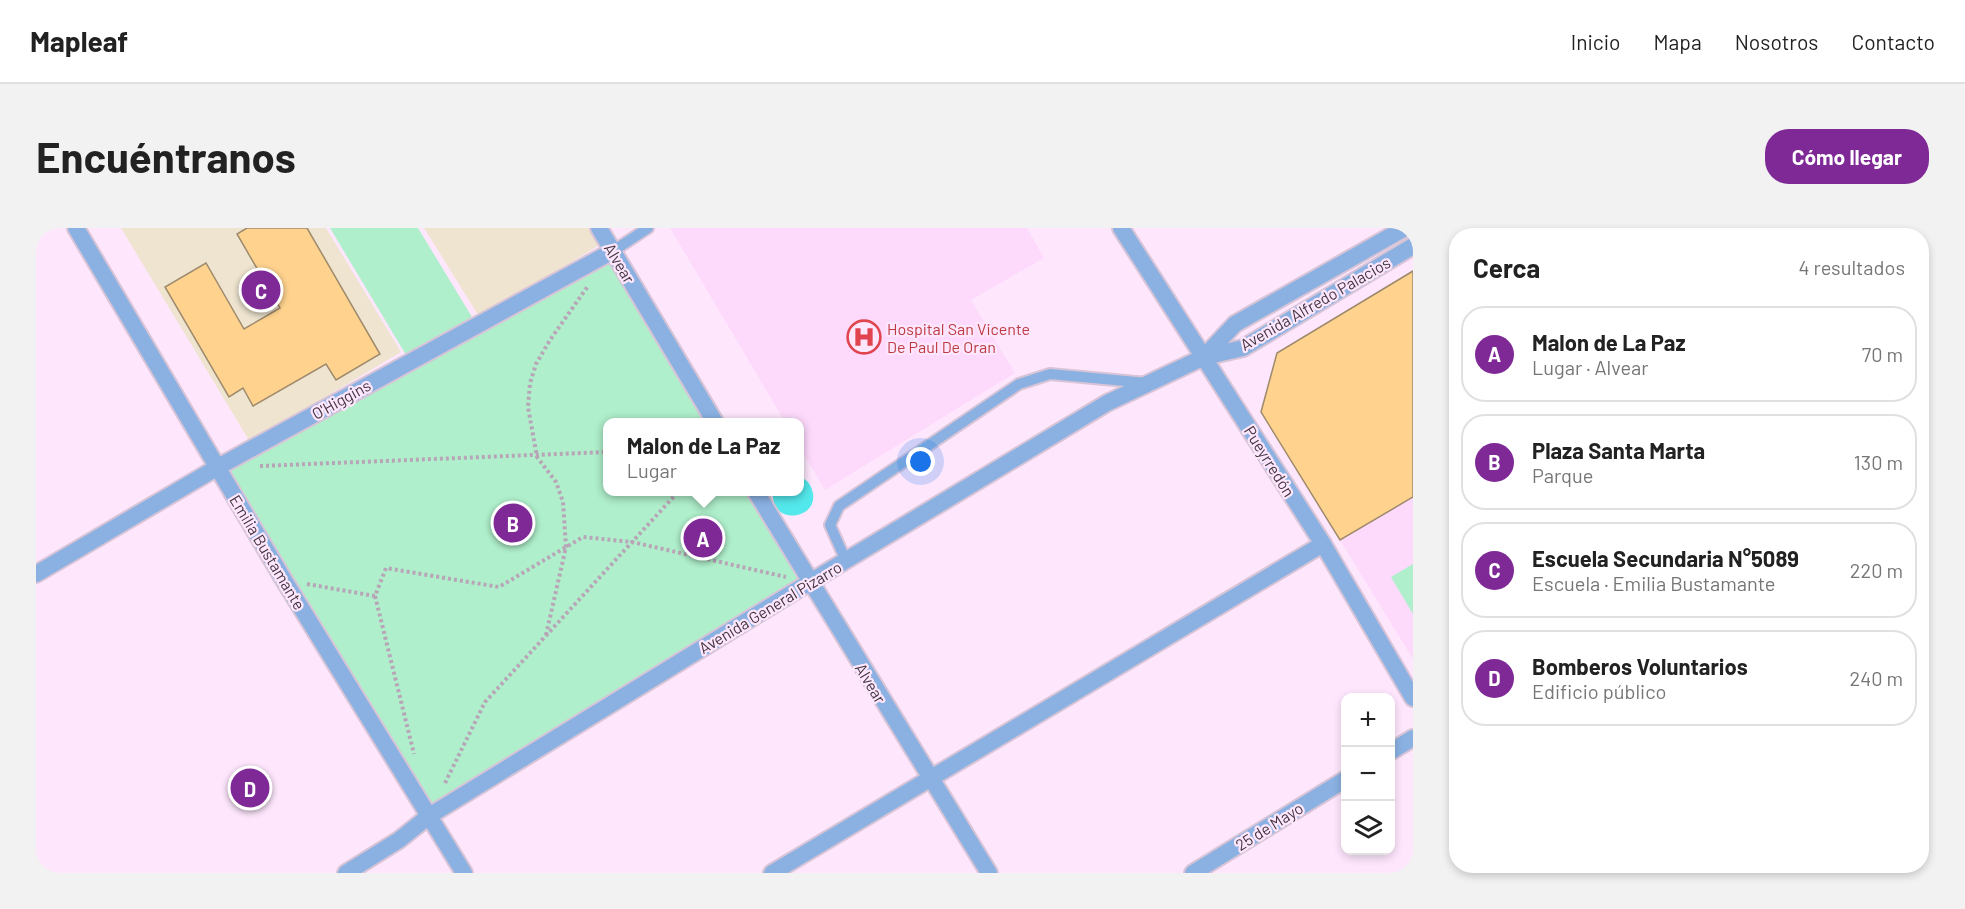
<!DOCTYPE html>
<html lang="es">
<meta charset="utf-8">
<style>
body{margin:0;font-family:Barlow,sans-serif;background:#f2f2f2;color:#222}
.controls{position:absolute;right:18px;bottom:18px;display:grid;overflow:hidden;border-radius:12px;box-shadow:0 3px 9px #0003}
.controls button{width:54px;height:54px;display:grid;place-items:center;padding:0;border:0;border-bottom:2px solid #e0e0e0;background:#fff;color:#222;font:30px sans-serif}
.you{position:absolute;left:885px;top:234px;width:21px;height:21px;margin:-15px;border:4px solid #fff;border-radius:50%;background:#1a73e8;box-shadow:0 0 0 9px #1a73e833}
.badge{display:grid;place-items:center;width:39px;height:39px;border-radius:50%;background:#7f2997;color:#fff;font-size:20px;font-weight:700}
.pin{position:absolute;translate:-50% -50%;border:3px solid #fff;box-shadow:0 2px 6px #0006}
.popup{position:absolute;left:567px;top:190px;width:201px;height:78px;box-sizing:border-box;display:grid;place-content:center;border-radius:12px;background:#fff;filter:drop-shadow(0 2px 4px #0005);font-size:20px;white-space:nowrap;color:#767676}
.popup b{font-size:22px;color:#222}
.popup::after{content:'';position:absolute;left:50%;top:100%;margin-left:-12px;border:12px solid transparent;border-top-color:#fff}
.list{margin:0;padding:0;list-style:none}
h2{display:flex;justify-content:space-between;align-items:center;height:78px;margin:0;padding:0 24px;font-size:26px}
h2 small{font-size:20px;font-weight:400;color:#767676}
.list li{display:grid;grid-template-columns:39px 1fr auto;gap:18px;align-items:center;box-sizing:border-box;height:96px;margin:0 12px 12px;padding:0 12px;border:2px solid #e0e0e0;border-radius:24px}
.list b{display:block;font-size:22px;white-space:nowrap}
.list p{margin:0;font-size:20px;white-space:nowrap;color:#767676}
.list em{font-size:20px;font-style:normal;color:#767676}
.icon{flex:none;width:33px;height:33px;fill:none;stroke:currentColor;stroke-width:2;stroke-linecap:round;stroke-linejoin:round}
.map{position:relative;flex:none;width:1377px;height:645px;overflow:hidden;border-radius:24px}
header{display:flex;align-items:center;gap:36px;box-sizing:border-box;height:84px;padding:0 30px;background:#fff;border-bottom:2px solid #e0e0e0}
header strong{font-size:28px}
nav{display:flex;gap:33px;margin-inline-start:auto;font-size:21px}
.intro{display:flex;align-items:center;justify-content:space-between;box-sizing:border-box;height:144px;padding:0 36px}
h1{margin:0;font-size:42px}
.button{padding:15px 27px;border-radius:24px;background:#7f2997;color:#fff;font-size:21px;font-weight:700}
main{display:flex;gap:36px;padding:0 36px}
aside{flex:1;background:#fff;border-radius:24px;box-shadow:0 3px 9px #0003}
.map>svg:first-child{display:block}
.built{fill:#fddafc}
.education{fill:#eee4cf}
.green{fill:#afefcb}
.water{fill:#53e8eb}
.building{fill:#ffd38e;stroke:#9e8a6c;stroke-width:1.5}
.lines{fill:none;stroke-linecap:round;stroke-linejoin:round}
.service-casing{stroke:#d8c4d7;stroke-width:14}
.minor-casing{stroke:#d8c4d7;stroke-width:20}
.tertiary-casing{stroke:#d8c4d7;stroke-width:20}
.path{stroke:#b8a5b7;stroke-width:4;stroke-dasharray:3 3;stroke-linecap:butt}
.service{stroke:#8ab1e2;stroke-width:10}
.minor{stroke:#8ab1e2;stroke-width:16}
.tertiary{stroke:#8ab1e2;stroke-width:16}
.labels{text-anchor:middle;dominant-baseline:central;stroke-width:4.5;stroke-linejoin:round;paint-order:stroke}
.street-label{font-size:16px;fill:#423641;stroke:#fee7fd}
.health-label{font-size:16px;fill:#be3a42;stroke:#fee7fd;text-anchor:start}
</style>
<header>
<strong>Mapleaf</strong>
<nav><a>Inicio</a><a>Mapa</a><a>Nosotros</a><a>Contacto</a></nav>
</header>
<div class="intro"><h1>Encuéntranos</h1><a class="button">Cómo llegar</a></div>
<main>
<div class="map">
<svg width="1377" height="645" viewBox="0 0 1377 645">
<rect width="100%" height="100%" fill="#fee7fd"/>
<!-- built -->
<g class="built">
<path d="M634,0H991L1008,30L935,72L979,145L789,262L763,218V194H749Z"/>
<path d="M1377,268V431L1304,312Z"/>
</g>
<!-- education -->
<g class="education">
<path d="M85,0H290L365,124L214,214Z"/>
<path d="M388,0H555L565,16L444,90Z"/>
</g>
<!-- green -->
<g class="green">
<path d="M294,0H382L436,89L370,127Z"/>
<path d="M577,23L679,194H571V264H720L774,354L393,588L182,239Z"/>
<path d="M1377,336V386L1355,349Z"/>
</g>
<!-- water -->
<path class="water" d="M763,248C770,251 774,255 776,262C786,291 734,300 737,264H763Z"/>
<!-- building -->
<g class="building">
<path d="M211,0H271L344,126L300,152L290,136L217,178L207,160L193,169L129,59L170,35L208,101L244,80L201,6Z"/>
<path d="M1377,43V269L1304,312L1225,184L1241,125Z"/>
</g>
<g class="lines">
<defs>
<g id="service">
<path d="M577,23L612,0"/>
<path d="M810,333L794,297L803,278L983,156L1014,146L1111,155"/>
</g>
<g id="minor">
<path d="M40,0L248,352L428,645"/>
<path d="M563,0L679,194"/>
<path d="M1085,0L1287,316L1377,470"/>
<path d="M720,264L953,645"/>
<path d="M0,346L182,239L577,23"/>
<path d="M1354,524L1377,510"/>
<path d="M310,645L363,612L393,588L774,354L1071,175L1168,129"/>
<path d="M736,645L1287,316"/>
<path d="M1157,645L1310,551"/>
</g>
<g id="tertiary">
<path d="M1168,129L1199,96L1369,0"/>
<path d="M1168,129L1207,120L1377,18"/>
</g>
</defs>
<!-- service casing -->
<use href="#service" class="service-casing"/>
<!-- minor casing -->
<use href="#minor" class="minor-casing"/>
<!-- tertiary casing -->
<use href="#tertiary" class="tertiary-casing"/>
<!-- path -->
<g class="path">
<path d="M224,238L571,224"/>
<path d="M271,356L339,368L350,340L463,359L547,309L596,314L750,349"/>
<path d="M339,368L378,526"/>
<path d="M510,407L530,319L527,274L520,254L501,229L492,179L494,155L500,136L514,112L552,58"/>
<path d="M409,555L449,474L642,264"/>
</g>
<!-- service -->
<use href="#service" class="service"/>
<!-- minor -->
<use href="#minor" class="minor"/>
<!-- tertiary -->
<use href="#tertiary" class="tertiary"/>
</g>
<!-- icons -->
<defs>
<symbol id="hospital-ring" viewBox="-11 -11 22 22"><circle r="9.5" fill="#fee7fd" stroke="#e0444e" stroke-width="1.5"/><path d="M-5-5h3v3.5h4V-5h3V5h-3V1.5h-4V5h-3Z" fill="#e0444e"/></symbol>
</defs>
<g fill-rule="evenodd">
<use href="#hospital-ring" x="809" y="90" width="38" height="38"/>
</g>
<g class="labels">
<!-- street labels -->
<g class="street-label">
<text transform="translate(584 35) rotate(59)">Alvear</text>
<text transform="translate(1279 75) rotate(-30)">Avenida Alfredo Palacios</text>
<text transform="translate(305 171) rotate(-29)">O'Higgins</text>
<text transform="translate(1234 233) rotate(58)">Pueyrredón</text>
<text transform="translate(232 324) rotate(59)">Emilia Bustamante</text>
<text transform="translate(734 379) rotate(-31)">Avenida General Pizarro</text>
<text transform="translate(835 455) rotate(59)">Alvear</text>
<text transform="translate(1233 598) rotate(-32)">25 de Mayo</text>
</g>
<!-- health labels -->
<g class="health-label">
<text x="851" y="100">Hospital San Vicente<tspan x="851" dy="18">De Paul De Oran</tspan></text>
</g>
</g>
</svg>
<div class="controls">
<button>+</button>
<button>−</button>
<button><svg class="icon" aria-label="layers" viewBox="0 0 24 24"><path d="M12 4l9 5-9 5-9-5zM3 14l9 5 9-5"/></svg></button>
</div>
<div class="you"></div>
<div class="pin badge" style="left:667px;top:310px">A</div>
<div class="popup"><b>Malon de La Paz</b>Lugar</div>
<div class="pin badge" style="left:477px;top:295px">B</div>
<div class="pin badge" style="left:225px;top:62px">C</div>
<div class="pin badge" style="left:214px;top:560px">D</div>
</div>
<aside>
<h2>Cerca<small>4 resultados</small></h2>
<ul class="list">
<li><span class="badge">A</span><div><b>Malon de La Paz</b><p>Lugar · Alvear</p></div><em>70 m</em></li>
<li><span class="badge">B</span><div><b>Plaza Santa Marta</b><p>Parque</p></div><em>130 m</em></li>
<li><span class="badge">C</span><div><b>Escuela Secundaria N°5089</b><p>Escuela · Emilia Bustamante</p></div><em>220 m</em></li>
<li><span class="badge">D</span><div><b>Bomberos Voluntarios</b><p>Edificio público</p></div><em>240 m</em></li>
</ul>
</aside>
</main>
